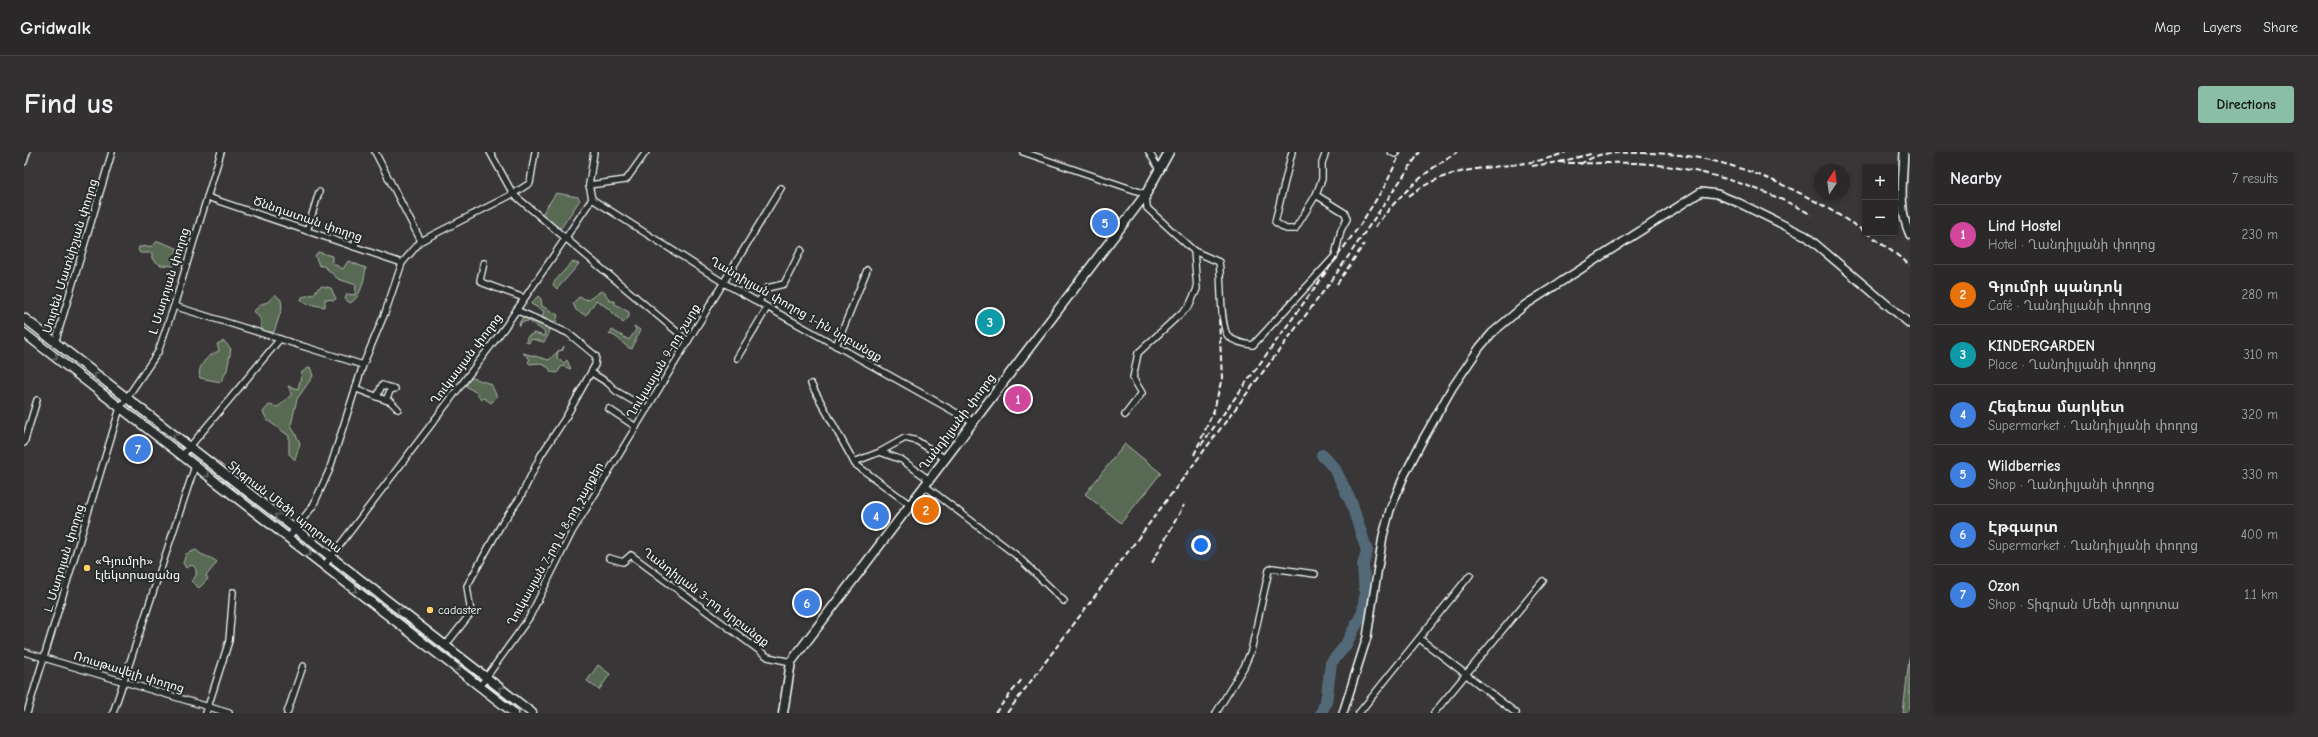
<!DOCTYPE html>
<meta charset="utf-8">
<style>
body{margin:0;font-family:"Comic Neue","Noto Sans Armenian",sans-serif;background:#323031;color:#f1f3f6}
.controls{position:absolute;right:12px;top:12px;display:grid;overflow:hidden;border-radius:4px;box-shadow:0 2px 6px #0003}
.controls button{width:36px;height:36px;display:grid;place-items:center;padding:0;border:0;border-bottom:1px solid #464446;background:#2a2829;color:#f1f3f6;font:20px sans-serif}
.compass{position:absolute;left:1790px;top:12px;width:36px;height:36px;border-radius:50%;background:#2a2829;box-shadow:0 2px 6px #0003;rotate:13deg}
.you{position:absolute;left:1177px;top:393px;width:14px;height:14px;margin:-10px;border:3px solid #fff;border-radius:50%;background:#1a73e8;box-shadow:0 0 0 6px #1a73e833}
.badge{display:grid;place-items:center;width:26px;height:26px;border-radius:50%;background:#8abfa5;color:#fff;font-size:13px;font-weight:700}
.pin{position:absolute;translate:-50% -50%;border:2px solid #fff;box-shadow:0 1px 4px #0006}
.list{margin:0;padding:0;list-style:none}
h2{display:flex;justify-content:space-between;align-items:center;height:52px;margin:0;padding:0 16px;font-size:17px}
h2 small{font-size:13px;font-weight:400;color:#a5a6a8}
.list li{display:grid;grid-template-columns:26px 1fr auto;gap:12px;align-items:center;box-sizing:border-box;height:60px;padding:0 16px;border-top:1px solid #464446}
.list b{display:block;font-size:15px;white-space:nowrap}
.list p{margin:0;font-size:13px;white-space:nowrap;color:#a5a6a8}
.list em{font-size:13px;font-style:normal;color:#a5a6a8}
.map{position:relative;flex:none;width:1886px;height:561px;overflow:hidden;border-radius:4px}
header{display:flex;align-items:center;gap:24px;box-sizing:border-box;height:56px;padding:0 20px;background:#2a2829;border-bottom:1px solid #464446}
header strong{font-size:19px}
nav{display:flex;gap:22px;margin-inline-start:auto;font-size:14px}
.intro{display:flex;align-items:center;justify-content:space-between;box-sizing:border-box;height:96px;padding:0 24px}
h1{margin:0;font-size:28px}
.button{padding:10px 18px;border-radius:4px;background:#8abfa5;color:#111;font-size:14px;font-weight:700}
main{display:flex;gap:24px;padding:0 24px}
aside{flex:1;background:#2a2829;border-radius:4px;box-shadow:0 2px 6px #0003}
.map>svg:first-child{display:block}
.green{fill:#586a53;stroke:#acb4a9}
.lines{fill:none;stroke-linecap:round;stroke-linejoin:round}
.river{stroke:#526977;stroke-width:12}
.minor-casing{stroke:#fff;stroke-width:8}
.tertiary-casing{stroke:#fff;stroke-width:10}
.secondary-casing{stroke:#fff;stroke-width:11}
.minor{stroke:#2a2d2e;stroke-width:5.5}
.tertiary{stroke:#2a2d2e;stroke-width:7}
.secondary{stroke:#2a2d2e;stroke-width:8}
.rail{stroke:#fff;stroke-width:2;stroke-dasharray:6 3;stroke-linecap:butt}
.oneway{stroke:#6a6c6d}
.poi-dot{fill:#ffd166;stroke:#2a2d2e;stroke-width:1.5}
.labels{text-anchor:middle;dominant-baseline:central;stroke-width:4;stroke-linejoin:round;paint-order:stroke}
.street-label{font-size:12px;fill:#fff;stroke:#2a2d2e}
.poi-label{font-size:12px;fill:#fff;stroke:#2a2d2e;text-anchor:start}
</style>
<header>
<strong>Gridwalk</strong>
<nav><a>Map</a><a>Layers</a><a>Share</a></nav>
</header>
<div class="intro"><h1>Find us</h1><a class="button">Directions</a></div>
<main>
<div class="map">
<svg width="1886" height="561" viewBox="0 0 1886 561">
<rect width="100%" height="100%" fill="#383637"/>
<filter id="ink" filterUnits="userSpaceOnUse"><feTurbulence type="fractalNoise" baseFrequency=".025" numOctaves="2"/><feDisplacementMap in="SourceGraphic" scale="8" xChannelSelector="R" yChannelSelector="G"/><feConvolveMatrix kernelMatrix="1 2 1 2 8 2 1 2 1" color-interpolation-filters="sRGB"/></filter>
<g filter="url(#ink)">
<!-- green -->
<g class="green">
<path d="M532,41L554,45L556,48L537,76H533L518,62Z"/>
<path d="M134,89L155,97L148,103L151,113L149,114L137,113L128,107V101H116L114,98L115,95L128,94Z"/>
<path d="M294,100L308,104V111L319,117L324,109L342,116C340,128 337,146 326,151L321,147L323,142L331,143L332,133L314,127L301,115L295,113L291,104Z"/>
<path d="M548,110L555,112L533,137L529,133L530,130Z"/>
<path d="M298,134L307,136L312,147L310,148L301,147V155L283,152L277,148L278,145L290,142L293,137Z"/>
<path d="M577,139L581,141L586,149H591V152L605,160V165L599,171L585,157L572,148L564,161L561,163L552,158L549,151L555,145L564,148Z"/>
<path d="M251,142L257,148L258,156L250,180H241L237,177V168L230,159L237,152L244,150Z"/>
<path d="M514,144L517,147L518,154L534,163L532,170L522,168L518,165L520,159L507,152Z"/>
<path d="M500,164L524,174L525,182L520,190L507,187L505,191L502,190L503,185L510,181L520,184L521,180L505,169L497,170L496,174L495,171Z"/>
<path d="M610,174L616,178L608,197C599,195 596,184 585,182L588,178L605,188L612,178Z"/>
<path d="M200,189L207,197L203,218L197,230L176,226C172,213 186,202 195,199L193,192Z"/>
<path d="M540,194L539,198L534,199L533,206L540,211L543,208L547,217L538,214L533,221L527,220L525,216L516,211L506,212L504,210L506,207L499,201L525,208L534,199L538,198Z"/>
<path d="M286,215L289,224L273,247L267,273L276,291L271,308L265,302V284L243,268L239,260L245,253L254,255L268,242L264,234L274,237L278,220Z"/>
<path d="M449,226L467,232L473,245L467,251L460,246L457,248L453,241L443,235V228Z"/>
<path d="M1101,292L1137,321L1097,371L1061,342Z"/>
<path d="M172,398C179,405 186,404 193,410L182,424L184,427L175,436L167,429L172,424V417L168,413L162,416L159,411L162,402Z"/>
<path d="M1886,504V561H1879L1885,507Z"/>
<path d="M574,513L586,522L575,538L563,529Z"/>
</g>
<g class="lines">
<!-- river -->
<path class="river" d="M1297,561L1302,550L1307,511L1321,494L1339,460L1341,443L1339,413L1343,399L1327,350L1311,317L1298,303"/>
<defs>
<g id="minor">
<path d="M351,0L397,89"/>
<path d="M466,0L489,42L664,189"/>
<path d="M999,0L1122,42L1123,56L1170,99L1173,137L1165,154L1114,201L1109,226L1118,241L1101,263"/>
<path d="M1125,0L1135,17"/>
<path d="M1268,0L1251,70L1262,77H1271L1292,43"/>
<path d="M1367,0L1371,2V0"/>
<path d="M0,10L3,0"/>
<path d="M565,33L602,28L622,0"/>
<path d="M183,45L378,111"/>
<path d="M568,47L700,131L947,269"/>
<path d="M283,79L295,40"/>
<path d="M331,95L332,87"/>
<path d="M1170,99L1195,110C1198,126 1195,176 1205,185C1211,190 1221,192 1229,193L1311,104L1317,78L1323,67L1321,61L1292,43L1298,27V11L1302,0"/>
<path d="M460,111L456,128L459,131L500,146"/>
<path d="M734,151L743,136L760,132L777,98"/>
<path d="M150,154L339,213"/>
<path d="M31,191L88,0"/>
<path d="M812,194L843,118"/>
<path d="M713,206L743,156"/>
<path d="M568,221L584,231L592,239L623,257"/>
<path d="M787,232L831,312L885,352"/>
<path d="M333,237L367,250L374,257"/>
<path d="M353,245L358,233L371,237"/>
<path d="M362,248L367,237"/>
<path d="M585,257L612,275"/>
<path d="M0,291L13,248"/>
<path d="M856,300L881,286L893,289L920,306"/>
<path d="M158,304L256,187"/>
<path d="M830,310L856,300L878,308L904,327"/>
<path d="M900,333L992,403L1040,449"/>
<path d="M264,386L289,354L305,319L339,213L361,161L378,111L397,89L489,42L506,31L511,0"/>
<path d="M585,406L599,410L607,403L744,505L767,510"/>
<path d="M300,414L481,175L568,47L565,33L570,0"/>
<path d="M1396,487L1492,561"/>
<path d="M421,494L447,461L443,434L477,373L496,346L517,303L542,265L571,213L572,204L544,181L492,158"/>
<path d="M0,500L205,561"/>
<path d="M456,534L505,466L548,380L757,36"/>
<path d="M3,561L96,256L134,200L150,154L197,0"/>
<path d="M89,561L171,314"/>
<path d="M182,561L205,489L209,440"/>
<path d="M263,561L279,514"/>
<path d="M1192,561L1220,515L1227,499L1245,418L1248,416L1291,422"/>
<path d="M1335,561L1446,423"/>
<path d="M1410,561L1519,429"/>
</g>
<g id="tertiary">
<path d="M1880,0C1879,27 1874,58 1886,83"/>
<path d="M1319,561L1343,485L1359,384L1366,358L1380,324L1398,289L1428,236L1456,195L1468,181L1501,153L1677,40L1693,42L1715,51L1782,84L1886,172"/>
</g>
<g id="secondary">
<path d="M0,166L508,561"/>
<path d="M0,181L490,561"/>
<path d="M759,561L767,510L1122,42L1145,0"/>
</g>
</defs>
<!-- minor casing -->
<use href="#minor" class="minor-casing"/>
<!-- tertiary casing -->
<use href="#tertiary" class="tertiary-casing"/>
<!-- secondary casing -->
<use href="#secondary" class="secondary-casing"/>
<!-- minor -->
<use href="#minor" class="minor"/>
<!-- tertiary -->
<use href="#tertiary" class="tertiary"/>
<!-- secondary -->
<use href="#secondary" class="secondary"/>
<!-- rail -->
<g class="rail">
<path d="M1535,10C1565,13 1596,9 1626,12C1682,18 1739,35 1788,63"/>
<path d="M1556,12C1562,9 1569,5 1575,3C1589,0 1607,1 1621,1C1721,1 1809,53 1886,113"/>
<path d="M1508,14L1535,10L1567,2"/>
<path d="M1385,44C1436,4 1488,23 1542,0"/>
<path d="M1351,75C1373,45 1401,19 1433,0"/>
<path d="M1313,132L1340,92"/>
<path d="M1177,293L1336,73L1362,32L1377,0"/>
<path d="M1170,303L1190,258L1198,226L1195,166"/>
<path d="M1128,411L1160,353"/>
<path d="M971,561L999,526"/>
<path d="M983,561L1308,128L1396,0"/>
</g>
</g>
<!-- one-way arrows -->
<defs><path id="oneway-chevron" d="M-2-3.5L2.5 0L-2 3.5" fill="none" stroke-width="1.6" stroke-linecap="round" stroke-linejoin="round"/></defs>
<g class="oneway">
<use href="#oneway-chevron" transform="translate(31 205) rotate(38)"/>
<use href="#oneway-chevron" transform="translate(72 223) rotate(-142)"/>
<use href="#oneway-chevron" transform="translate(151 284) rotate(-142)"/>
<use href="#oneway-chevron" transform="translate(183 323) rotate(38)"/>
<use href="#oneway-chevron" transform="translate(253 364) rotate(-142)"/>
<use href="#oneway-chevron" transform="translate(285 402) rotate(38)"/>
<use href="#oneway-chevron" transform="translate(331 438) rotate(38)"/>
<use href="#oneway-chevron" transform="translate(375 458) rotate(-142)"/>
<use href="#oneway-chevron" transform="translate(434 517) rotate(38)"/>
<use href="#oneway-chevron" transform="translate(477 537) rotate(-142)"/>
</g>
</g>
<!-- markers -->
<g class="poi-dot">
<circle cx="63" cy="416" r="4"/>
<circle cx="406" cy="458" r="4"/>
</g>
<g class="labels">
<!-- street labels -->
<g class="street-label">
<text transform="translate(284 67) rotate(19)">Ծննդատան փողոց</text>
<text transform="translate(46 104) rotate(-73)">Սուրեն Մատնիշյան փողոց</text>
<text transform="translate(145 129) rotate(-73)">Լ. Մադոյան փողոց</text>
<text transform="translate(772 157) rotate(30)">Ղանդիլյան փողոց 1-ին նրբանցք</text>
<text transform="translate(442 207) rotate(-53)">Ղուկասյան փողոց</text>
<text transform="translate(639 209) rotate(-59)">Ղուկասյան 9-րդ շարք</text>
<text transform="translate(933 270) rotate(-53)">Ղանդիլյանի փողոց</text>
<text transform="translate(261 355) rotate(38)">Տիգրան Մեծի պողոտա</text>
<text transform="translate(531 392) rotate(-61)">Ղուկասյան 7-րդ և 8-րդ շարքեր</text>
<text transform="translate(40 406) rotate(-73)">L. Մադոյան փողոց</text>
<text transform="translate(682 445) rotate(37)">Ղանդիլյան 3-րդ նրբանցք</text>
<text transform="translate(105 520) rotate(17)">Ռուսթավելի փողոց</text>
</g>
<!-- poi labels -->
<g class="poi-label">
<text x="71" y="409">«Գյումրի»<tspan x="71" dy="14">էլեկտրացանց</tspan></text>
<text x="414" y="458">cadaster</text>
</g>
</g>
</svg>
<div class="controls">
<button>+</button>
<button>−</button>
</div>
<svg class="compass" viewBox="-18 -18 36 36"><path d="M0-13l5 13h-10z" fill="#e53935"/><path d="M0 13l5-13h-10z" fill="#a5a6a8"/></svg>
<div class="you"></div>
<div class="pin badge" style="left:994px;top:247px;background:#d1479c">1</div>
<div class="pin badge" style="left:902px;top:358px;background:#e8710a">2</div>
<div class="pin badge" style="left:966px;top:170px;background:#0f9aa8">3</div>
<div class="pin badge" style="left:852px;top:364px;background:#3f7fe0">4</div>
<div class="pin badge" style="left:1081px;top:71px;background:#3f7fe0">5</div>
<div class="pin badge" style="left:783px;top:451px;background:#3f7fe0">6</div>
<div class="pin badge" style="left:114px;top:297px;background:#3f7fe0">7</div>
</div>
<aside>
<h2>Nearby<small>7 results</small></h2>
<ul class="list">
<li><span class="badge" style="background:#d1479c">1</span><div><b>Lind Hostel</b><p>Hotel · Ղանդիլյանի փողոց</p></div><em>230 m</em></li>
<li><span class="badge" style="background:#e8710a">2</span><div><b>Գյումրի պանդոկ</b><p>Café · Ղանդիլյանի փողոց</p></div><em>280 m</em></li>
<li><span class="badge" style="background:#0f9aa8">3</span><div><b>KINDERGARDEN</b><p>Place · Ղանդիլյանի փողոց</p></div><em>310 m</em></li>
<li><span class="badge" style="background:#3f7fe0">4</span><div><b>Հեգեռա մարկետ</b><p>Supermarket · Ղանդիլյանի փողոց</p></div><em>320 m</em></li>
<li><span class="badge" style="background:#3f7fe0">5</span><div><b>Wildberries</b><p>Shop · Ղանդիլյանի փողոց</p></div><em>330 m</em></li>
<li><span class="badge" style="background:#3f7fe0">6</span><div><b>Էթգարտ</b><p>Supermarket · Ղանդիլյանի փողոց</p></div><em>400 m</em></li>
<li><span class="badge" style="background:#3f7fe0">7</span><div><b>Ozon</b><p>Shop · Տիգրան Մեծի պողոտա</p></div><em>1.1 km</em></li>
</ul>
</aside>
</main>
